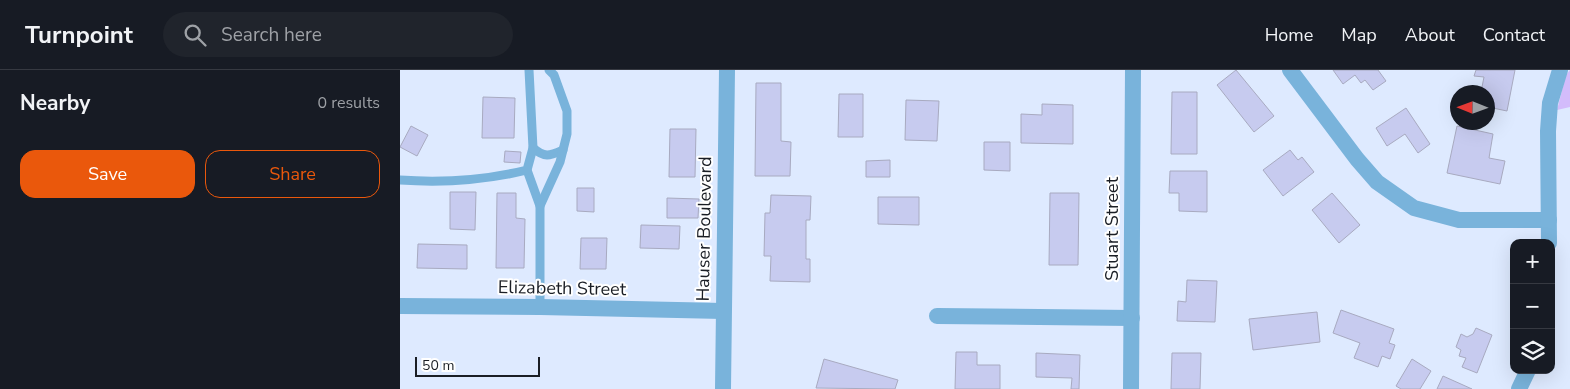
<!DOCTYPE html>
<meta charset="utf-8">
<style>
body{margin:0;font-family:"Nunito Sans",sans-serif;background:#20242c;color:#f1f3f6}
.controls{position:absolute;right:15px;bottom:15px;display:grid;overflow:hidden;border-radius:10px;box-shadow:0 5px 20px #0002}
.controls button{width:45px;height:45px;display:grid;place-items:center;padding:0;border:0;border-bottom:1px solid #363941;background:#171b24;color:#f1f3f6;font:25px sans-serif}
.compass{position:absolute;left:1050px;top:15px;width:45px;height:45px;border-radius:50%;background:#171b24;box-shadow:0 5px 20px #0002;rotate:271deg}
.scale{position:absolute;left:15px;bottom:12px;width:125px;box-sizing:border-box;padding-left:5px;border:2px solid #1a1e25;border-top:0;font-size:14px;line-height:18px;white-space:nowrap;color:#1a1e25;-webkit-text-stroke:4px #fff;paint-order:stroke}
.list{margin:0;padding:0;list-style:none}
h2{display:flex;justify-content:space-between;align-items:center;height:65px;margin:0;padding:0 20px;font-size:21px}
h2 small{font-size:16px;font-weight:400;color:#9ea1a6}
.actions{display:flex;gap:10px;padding:15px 20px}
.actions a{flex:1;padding:11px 0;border:1px solid #ea580c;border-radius:15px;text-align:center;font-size:18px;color:#ea580c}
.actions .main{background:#ea580c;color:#fff}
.icon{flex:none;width:28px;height:28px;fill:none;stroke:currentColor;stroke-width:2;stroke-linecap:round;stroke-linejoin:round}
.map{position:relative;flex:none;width:1170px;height:319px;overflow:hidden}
header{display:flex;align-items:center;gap:30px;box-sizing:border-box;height:70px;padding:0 25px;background:#171b24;border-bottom:1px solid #363941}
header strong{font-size:24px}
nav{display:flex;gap:28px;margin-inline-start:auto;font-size:18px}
.search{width:350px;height:45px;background:#20242c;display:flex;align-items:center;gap:12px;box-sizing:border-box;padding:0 18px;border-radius:28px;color:#9ea1a6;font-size:19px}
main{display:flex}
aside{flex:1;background:#171b24}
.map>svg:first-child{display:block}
.park{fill:#d3bcfb}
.building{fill:#c7cbef;stroke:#a8aac0}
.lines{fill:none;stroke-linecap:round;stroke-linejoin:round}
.lane{stroke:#79b3db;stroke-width:9}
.street{stroke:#79b3db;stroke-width:16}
.labels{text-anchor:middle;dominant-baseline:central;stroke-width:4;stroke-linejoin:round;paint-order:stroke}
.street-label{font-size:18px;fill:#1a1e25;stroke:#fff}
</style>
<header>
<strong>Turnpoint</strong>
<div class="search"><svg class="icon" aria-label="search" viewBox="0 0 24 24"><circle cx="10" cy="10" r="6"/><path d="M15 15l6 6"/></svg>Search here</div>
<nav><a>Home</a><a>Map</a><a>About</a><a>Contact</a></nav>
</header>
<main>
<aside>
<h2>Nearby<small>0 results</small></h2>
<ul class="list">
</ul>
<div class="actions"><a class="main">Save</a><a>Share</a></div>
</aside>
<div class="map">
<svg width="1170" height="319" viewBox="0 0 1170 319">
<rect width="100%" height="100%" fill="#deeaff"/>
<!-- park -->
<path class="park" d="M1170,0V37L1157,40L1166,5Z"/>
<!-- building -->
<g class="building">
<path d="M836,0L874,46L854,62L817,15Z"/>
<path d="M933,0H978L986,11L973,20L965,10L961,13L955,5L943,14Z"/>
<path d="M1076,0H1115L1107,41L1088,37V22H1081L1084,7L1074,6Z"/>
<path d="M356,13H381V71L391,72L390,106H355Z"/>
<path d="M772,22H797V84H771Z"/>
<path d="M439,24H463V67H438Z"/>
<path d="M83,27L115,28L114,68H82Z"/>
<path d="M506,30L539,31L537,71L505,70Z"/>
<path d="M642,34L673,35V74L621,73V44L642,45Z"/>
<path d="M1006,38L1030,74L1018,83L1005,64L987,76L976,58Z"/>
<path d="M11,56L28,65L17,86L0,77Z"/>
<path d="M1057,56L1093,64L1089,88L1105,91L1100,114L1047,103Z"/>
<path d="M270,59H296L295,107H269Z"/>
<path d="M584,72H610V101L584,100Z"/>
<path d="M890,80L898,90L902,87L914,102L883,126L863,100Z"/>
<path d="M105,81L121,82L120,93L104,92Z"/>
<path d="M490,90V107H466V91Z"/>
<path d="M770,101H807V142L779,141V123H769Z"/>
<path d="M177,118H194V142L177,141Z"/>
<path d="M50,122H76L75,160L50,159Z"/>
<path d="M97,123H116V148L125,149L124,198H96Z"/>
<path d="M650,123H679L678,195H649Z"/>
<path d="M932,123L960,155L939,173L912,140Z"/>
<path d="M371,125L411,126L410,150H406V189H410V212L370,211L371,186H364L365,143H370Z"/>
<path d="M478,127H519V155L478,154Z"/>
<path d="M267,128L299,129L298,148H267Z"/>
<path d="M241,155L280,156L279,179L240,178Z"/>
<path d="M181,168H207L206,199H180Z"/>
<path d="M18,174L67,175V199L17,198Z"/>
<path d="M787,210L817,211L815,252L777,251L778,231L786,232Z"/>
<path d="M941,240L994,259L989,273L995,275L990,289L982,286L978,297L954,288L960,273L933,263Z"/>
<path d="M917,242L920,272L853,280L849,249Z"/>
<path d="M1076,258L1092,265L1077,303L1062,297L1066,288L1059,286L1061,280L1056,277L1061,264L1067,267L1073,264Z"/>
<path d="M556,282H577V295H600V319H555Z"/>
<path d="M636,283L680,285L679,319H671L672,308L636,307Z"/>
<path d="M772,283H801L800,319H771Z"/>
<path d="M424,289L498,310L495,319L416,318Z"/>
<path d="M1012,289L1031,301L1020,319H1001L996,316Z"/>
<path d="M1043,306L1072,319H1037Z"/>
</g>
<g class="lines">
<!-- lane -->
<g class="lane">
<path d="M133,78C145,88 149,86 163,80"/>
<path d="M127,100L140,136V237"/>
<path d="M0,110C42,113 86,110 127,100L133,78L129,0"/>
<path d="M140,136L160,92L167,64V41L154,5L149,0"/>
</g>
<!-- street -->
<g class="street">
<path d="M890,0L957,89L977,112L1014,138L1059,150H1149"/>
<path d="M1149,173L1148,61L1150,33L1160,0"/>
<path d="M0,236L140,237L323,241"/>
<path d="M537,246L732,248"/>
<path d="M323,319L327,0"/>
<path d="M731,319L733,0"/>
<path d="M1119,319L1128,300"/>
</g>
</g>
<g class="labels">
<!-- street labels -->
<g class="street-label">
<text transform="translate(304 159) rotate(-89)">Hauser Boulevard</text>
<text transform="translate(712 159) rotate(-90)">Stuart Street</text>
<text transform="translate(162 218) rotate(1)">Elizabeth Street</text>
</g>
</g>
</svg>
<div class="controls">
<button>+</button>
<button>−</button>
<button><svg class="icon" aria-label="layers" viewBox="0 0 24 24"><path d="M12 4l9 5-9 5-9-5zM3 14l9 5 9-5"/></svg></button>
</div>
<svg class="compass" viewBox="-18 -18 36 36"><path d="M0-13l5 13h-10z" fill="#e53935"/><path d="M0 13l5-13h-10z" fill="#9ea1a6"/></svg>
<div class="scale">50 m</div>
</div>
</main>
